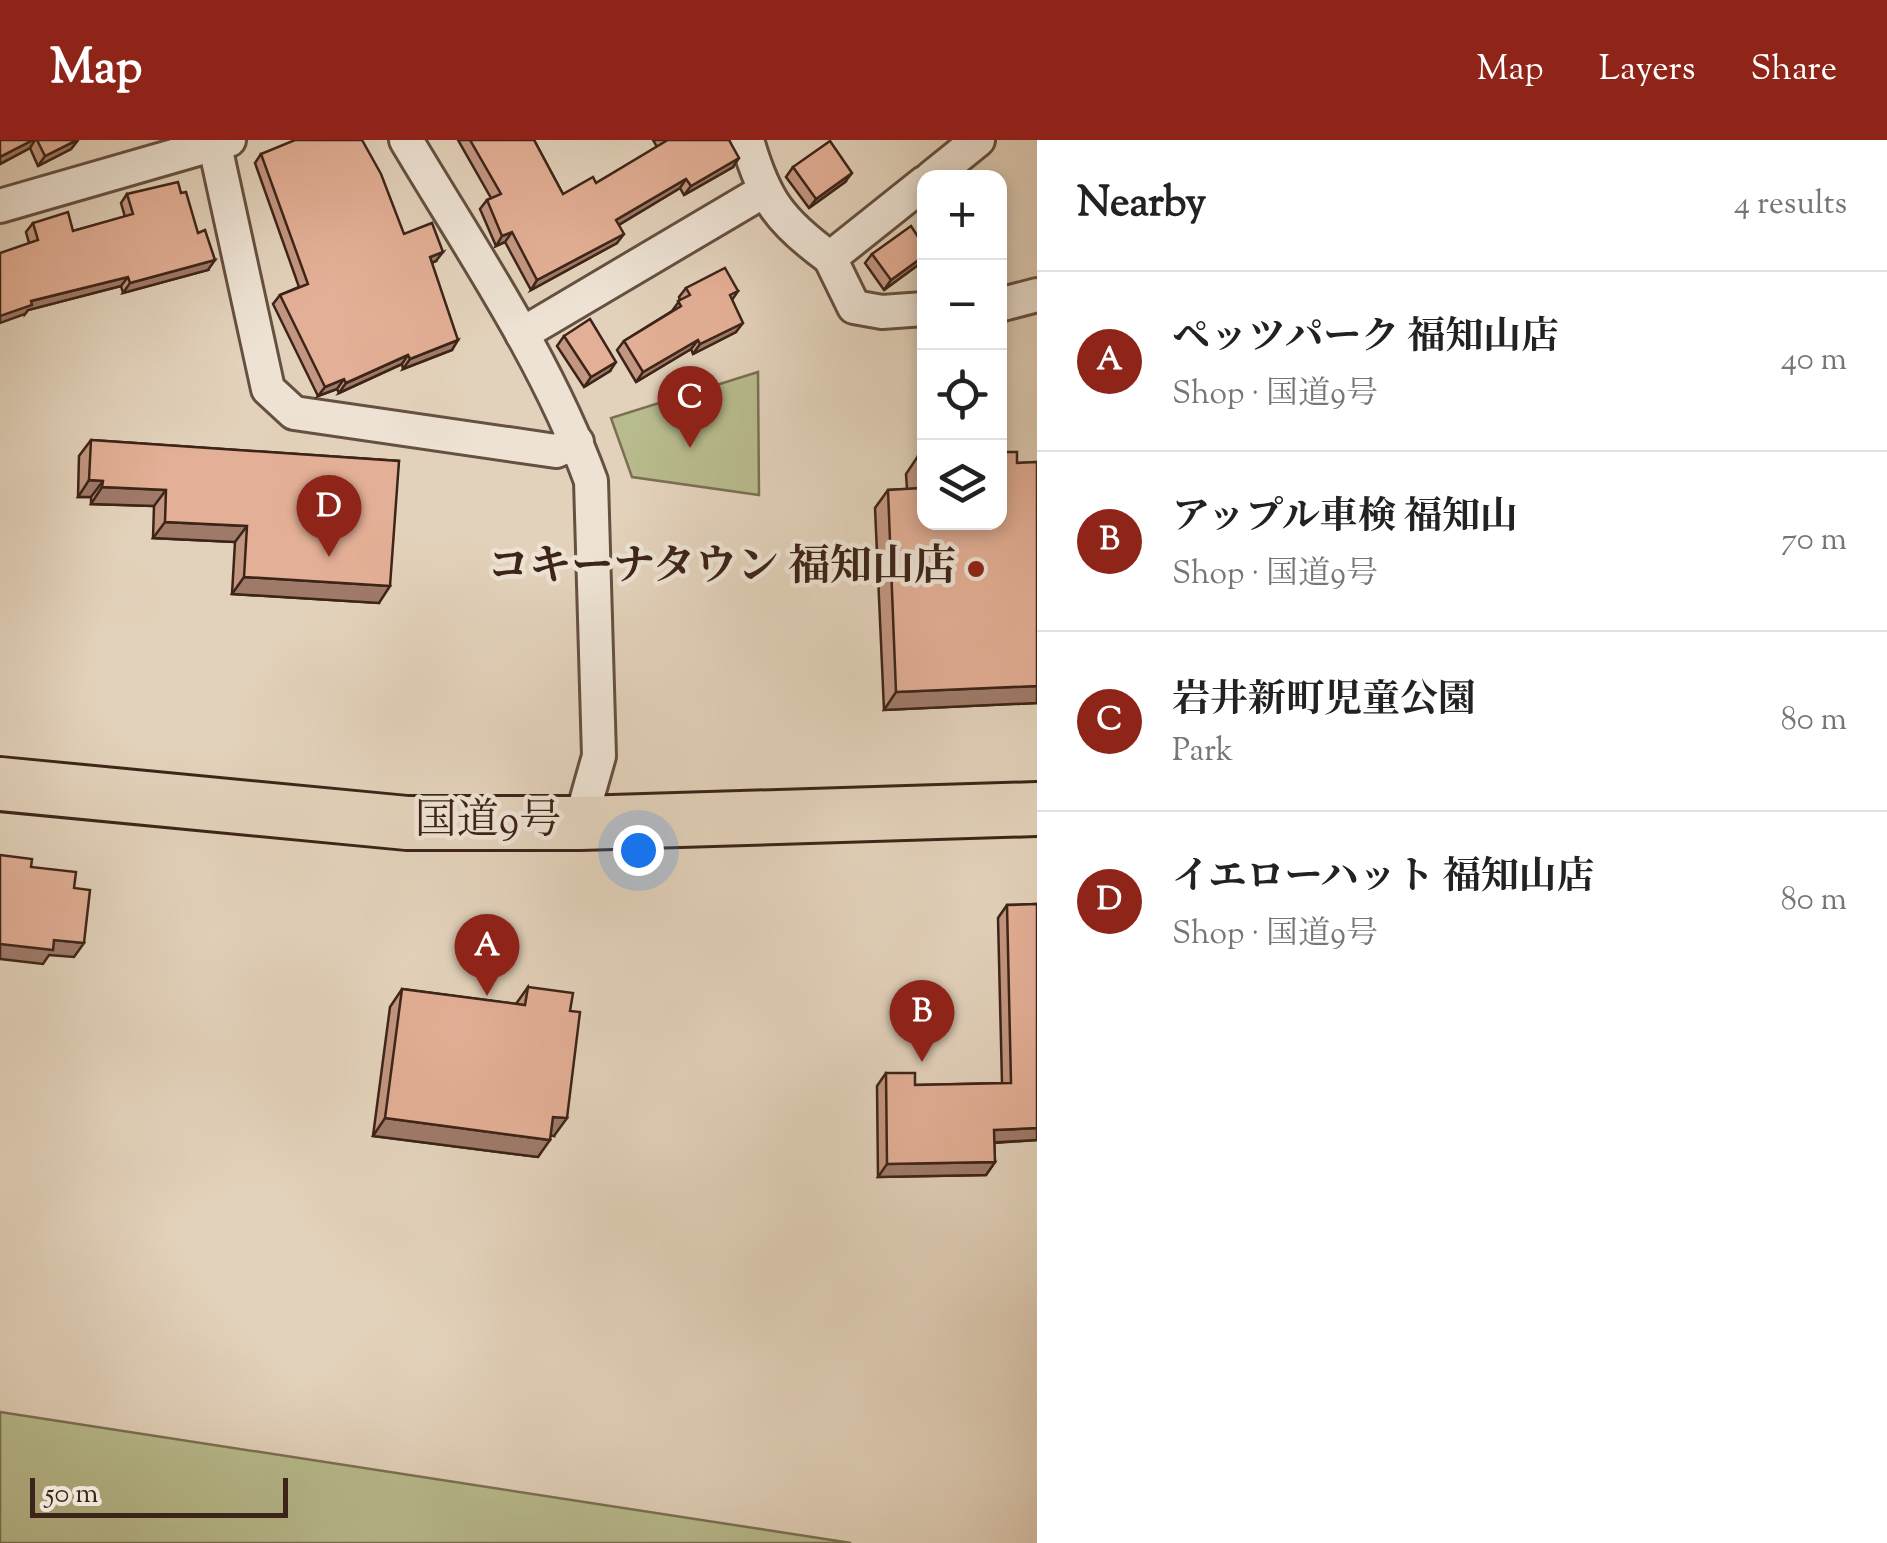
<!DOCTYPE html>
<meta charset="utf-8">
<style>
body{margin:0;font-family:"Sorts Mill Goudy","Noto Serif JP",serif;background:#f6f6f6;color:#222}
.controls{position:absolute;right:30px;top:30px;display:grid;overflow:hidden;border-radius:20px;box-shadow:0 5px 15px #0003}
.controls button{width:90px;height:90px;display:grid;place-items:center;padding:0;border:0;border-bottom:2px solid #e0e0e0;background:#fff;color:#222;font:50px sans-serif}
.scale{position:absolute;left:30px;bottom:25px;width:258px;box-sizing:border-box;padding-left:10px;border:5px solid #3d2418;border-top:0;font-size:28px;line-height:35px;white-space:nowrap;color:#3d2418;-webkit-text-stroke:8px #ede2d3;paint-order:stroke}
.you{position:absolute;left:638px;top:710px;width:35px;height:35px;margin:-25px;border:8px solid #fff;border-radius:50%;background:#1a73e8;box-shadow:0 0 0 15px #1a73e833}
.badge{display:grid;place-items:center;width:65px;height:65px;border-radius:50%;background:#8f2418;color:#fff;font-size:32px;font-weight:700}
.pin{position:absolute;translate:-50% -82px;filter:drop-shadow(0 2px 5px #0008)}
.pin::after{content:'';position:absolute;top:52px;width:35px;height:30px;background:inherit;clip-path:polygon(0 0,100% 0,50% 100%)}
.list{margin:0;padding:0;list-style:none}
h2{display:flex;justify-content:space-between;align-items:center;height:130px;margin:0;padding:0 40px;font-size:42px}
h2 small{font-size:32px;font-weight:400;color:#767676}
.list li{display:grid;grid-template-columns:65px 1fr auto;gap:30px;align-items:center;box-sizing:border-box;height:180px;padding:0 40px;border-top:2px solid #e0e0e0}
.list b{display:block;font-size:38px;white-space:nowrap}
.list p{margin:0;font-size:32px;white-space:nowrap;color:#767676}
.list em{font-size:32px;font-style:normal;color:#767676}
.icon{flex:none;width:55px;height:55px;fill:none;stroke:currentColor;stroke-width:2;stroke-linecap:round;stroke-linejoin:round}
.map{position:relative;flex:none;width:1037px;height:1403px;overflow:hidden}
header{display:flex;align-items:center;gap:60px;box-sizing:border-box;height:140px;padding:0 50px;background:#8f2418;color:#fff}
header strong{font-size:48px}
nav{display:flex;gap:55px;margin-inline-start:auto;font-size:35px}
main{display:flex}
aside{flex:1;background:#fff}
.map>svg:first-child{display:block}
.green{fill:#b8bb8d;stroke:#7a7052;stroke-width:2.5}
.lines{fill:none;stroke-linecap:round;stroke-linejoin:round}
.minor-casing{stroke:#665041;stroke-width:38}
.trunk-casing{stroke:#3d2418;stroke-width:58}
.minor{stroke:#ede2d3;stroke-width:32}
.trunk{stroke:#e3d2bb;stroke-width:52}
.wall{fill:#c39681;stroke:#3d2418;stroke-width:2.5}
.shaded-wall{fill:#9f7a69;stroke:#3d2418;stroke-width:2.5}
.building{fill:#e3af96;stroke:#3d2418;stroke-width:2.5}
.poi-dot{fill:#8f2418;stroke:#ede2d3;stroke-width:4}
.labels{text-anchor:middle;dominant-baseline:central;stroke-width:9;stroke-linejoin:round;paint-order:stroke}
.poi-label{font-size:42px;font-weight:bold;fill:#3d2418;stroke:#ede2d3;text-anchor:end}
.street-label{font-size:42px;fill:#3d2418;stroke:#ede2d3}
</style>
<header>
<strong>Map</strong>
<nav><a>Map</a><a>Layers</a><a>Share</a></nav>
</header>
<main>
<div class="map">
<svg width="1037" height="1403" viewBox="0 0 1037 1403">
<rect width="100%" height="100%" fill="#e3d2bb"/>
<filter id="stains"><feTurbulence type="fractalNoise" baseFrequency=".002" numOctaves="4"/><feColorMatrix values="0 0 0 0 .2 0 0 0 0 .09 0 0 0 0 .02 0 0 0 .5 -.17"/></filter>
<radialGradient id="worn" r=".72"><stop offset=".6" stop-color="#630" stop-opacity="0"/><stop offset="1" stop-color="#630" stop-opacity=".3"/></radialGradient>
<!-- green -->
<g class="green">
<path d="M758,232L759,355L632,337L611,278Z"/>
<path d="M0,1272L851,1403H0Z"/>
</g>
<g class="lines">
<defs>
<g id="minor">
<path d="M406,0C472,111 547,220 591,341L599,616L580,683"/>
<path d="M747,0C764,59 779,81 830,118L924,43"/>
<path d="M215,6L268,249L294,273L556,311L577,302"/>
<path d="M931,38L978,0"/>
<path d="M0,66L229,0"/>
<path d="M830,118L854,167L882,172L924,169"/>
<path d="M999,165L1037,155"/>
<path d="M522,194L762,52"/>
</g>
<path id="trunk" d="M0,644L407,683H580L1037,669"/>
</defs>
<!-- minor casing -->
<use href="#minor" class="minor-casing"/>
<!-- trunk casing -->
<use href="#trunk" class="trunk-casing"/>
<!-- minor -->
<use href="#minor" class="minor"/>
<!-- trunk -->
<use href="#trunk" class="trunk"/>
</g>
<!-- wall -->
<g class="wall">
<path d="M0,0H78L71,9L38,26L30,8L0,24Z"/>
<path d="M458,0H534L563,54L596,43L657,7L653,0H729L733,27L684,55L680,48L619,85L617,103L531,150L505,102L496,106L480,69L487,60L491,58Z"/>
<path d="M261,14L404,94L436,121L432,123L452,210L403,229L402,224L339,253L337,249L318,256L273,164L280,155L299,147L255,23Z"/>
<path d="M793,27L845,42L809,68L786,37Z"/>
<path d="M127,54L208,130L123,153L121,146L28,170L25,174L29,103L26,92L33,83L73,91L125,77L121,63Z"/>
<path d="M924,106V119L922,122L884,150L865,123L872,114Z"/>
<path d="M686,148L738,151L732,160L736,192L693,214L691,209L636,242L617,210L624,201L672,171L680,160L679,157Z"/>
<path d="M564,196L610,231L584,247L557,206Z"/>
<path d="M91,300L399,321L379,463L232,454L235,402L153,398L154,366L91,364V357H78L79,316Z"/>
<path d="M918,316L1017,323L1037,322V563L884,570L875,368L888,350L907,349L906,334Z"/>
<path d="M1037,764V1000L994,1003L995,1022L986,1035L878,1037L877,946L886,933L915,945L1002,943L998,778L1007,765Z"/>
<path d="M528,847L554,996L551,995L538,1017L373,996L390,867L402,849L516,864Z"/>
</g>
<!-- shaded-wall -->
<g class="shaded-wall">
<path d="M33,0H35L30,8L0,24V17Z"/>
<path d="M78,0L71,9L38,26L45,16Z"/>
<path d="M739,18L733,27L684,55L691,46Z"/>
<path d="M852,33L845,42L809,68L816,59Z"/>
<path d="M686,39L680,48L610,90L616,80Z"/>
<path d="M512,92L505,102L496,106L502,96Z"/>
<path d="M624,94L617,103L531,150L537,140Z"/>
<path d="M443,112L436,121L423,126L430,117Z"/>
<path d="M924,116L922,122L884,150L891,140Z"/>
<path d="M215,120L208,130L123,153L130,143Z"/>
<path d="M128,137L121,146L28,170L25,174L0,183V176L31,161Z"/>
<path d="M743,183L736,192L693,214L700,204Z"/>
<path d="M458,200L452,210L403,229L410,219Z"/>
<path d="M698,200L691,209L636,242L643,232Z"/>
<path d="M408,215L402,224L339,253L346,243Z"/>
<path d="M616,222L610,231L584,247L591,237Z"/>
<path d="M344,239L337,249L318,256L325,247Z"/>
<path d="M89,340L103,341L91,357H78Z"/>
<path d="M102,347L166,350L154,366L91,364Z"/>
<path d="M165,382L247,386L235,402L153,398Z"/>
<path d="M244,437L390,446L379,463L232,454Z"/>
<path d="M1037,546V563L884,570L896,552Z"/>
<path d="M54,800L84,803L74,817L49,815L43,824L0,819V804Z"/>
<path d="M553,977L567,978L554,996L541,994Z"/>
<path d="M385,978L550,1000L538,1017L373,996Z"/>
<path d="M1037,988V1000L985,1003L994,990Z"/>
<path d="M995,1022L986,1035L878,1037L887,1024Z"/>
</g>
<!-- building -->
<g class="building">
<path d="M0,0H33L0,17Z"/>
<path d="M37,0H77L45,16Z"/>
<path d="M295,0H362L381,34L404,94L432,83L443,112L430,117L458,200L410,219L408,215L346,243L344,239L325,247L280,155L308,144L261,14Z"/>
<path d="M470,0H534L563,54L593,37L596,43L666,1L665,0H729L739,18L691,46L686,39L616,80L624,94L537,140L512,92L502,96L487,60L501,54Z"/>
<path d="M830,1L852,33L816,59L793,27Z"/>
<path d="M178,42L181,53L186,52L198,93L205,90L215,120L130,143L128,137L31,161L32,165L0,176V113L38,100L33,83L68,72L73,91L133,74L127,54Z"/>
<path d="M911,86L924,106V116L891,140L872,114Z"/>
<path d="M725,128L738,151L730,155L743,183L700,204L698,200L643,232L624,201L681,166L678,161L690,155L686,148Z"/>
<path d="M590,179L616,222L591,237L564,196Z"/>
<path d="M91,300L399,321L390,446L244,437L247,386L165,382L166,350L102,347L103,341L89,340Z"/>
<path d="M1000,312H1017V323L1037,322V546L896,552L888,350L920,348L918,316H924V382H1000Z"/>
<path d="M0,715L32,719L31,727L76,732L74,748L90,750L84,803L54,800L53,810L0,804Z"/>
<path d="M1037,764V988L994,990L995,1022L887,1024L886,933H915V945L1011,943L1007,765Z"/>
<path d="M528,847L573,853L570,871L580,872L567,978L553,977L550,1000L385,978L402,849L525,865Z"/>
</g>
<!-- markers -->
<circle class="poi-dot" cx="976" cy="429" r="10"/>
<g class="labels">
<!-- poi labels -->
<g class="poi-label">
<text x="956" y="429">コキーナタウン 福知山店</text>
</g>
<!-- street labels -->
<g class="street-label">
<text x="488" y="683">国道9号</text>
</g>
</g>
<rect width="100%" height="100%" filter="url(#stains)"/>
<rect width="100%" height="100%" fill="url(#worn)"/>
</svg>
<div class="controls">
<button>+</button>
<button>−</button>
<button><svg class="icon" aria-label="locate" viewBox="0 0 24 24"><circle cx="12" cy="12" r="6"/><path d="M12 2v4M12 18v4M2 12h4M18 12h4"/></svg></button>
<button><svg class="icon" aria-label="layers" viewBox="0 0 24 24"><path d="M12 4l9 5-9 5-9-5zM3 14l9 5 9-5"/></svg></button>
</div>
<div class="scale">50 m</div>
<div class="you"></div>
<div class="pin badge" style="left:487px;top:856px">A</div>
<div class="pin badge" style="left:922px;top:922px">B</div>
<div class="pin badge" style="left:690px;top:308px">C</div>
<div class="pin badge" style="left:329px;top:417px">D</div>
</div>
<aside>
<h2>Nearby<small>4 results</small></h2>
<ul class="list">
<li><span class="badge">A</span><div><b>ペッツパーク 福知山店</b><p>Shop · 国道9号</p></div><em>40 m</em></li>
<li><span class="badge">B</span><div><b>アップル車検 福知山</b><p>Shop · 国道9号</p></div><em>70 m</em></li>
<li><span class="badge">C</span><div><b>岩井新町児童公園</b><p>Park</p></div><em>80 m</em></li>
<li><span class="badge">D</span><div><b>イエローハット 福知山店</b><p>Shop · 国道9号</p></div><em>80 m</em></li>
</ul>
</aside>
</main>
